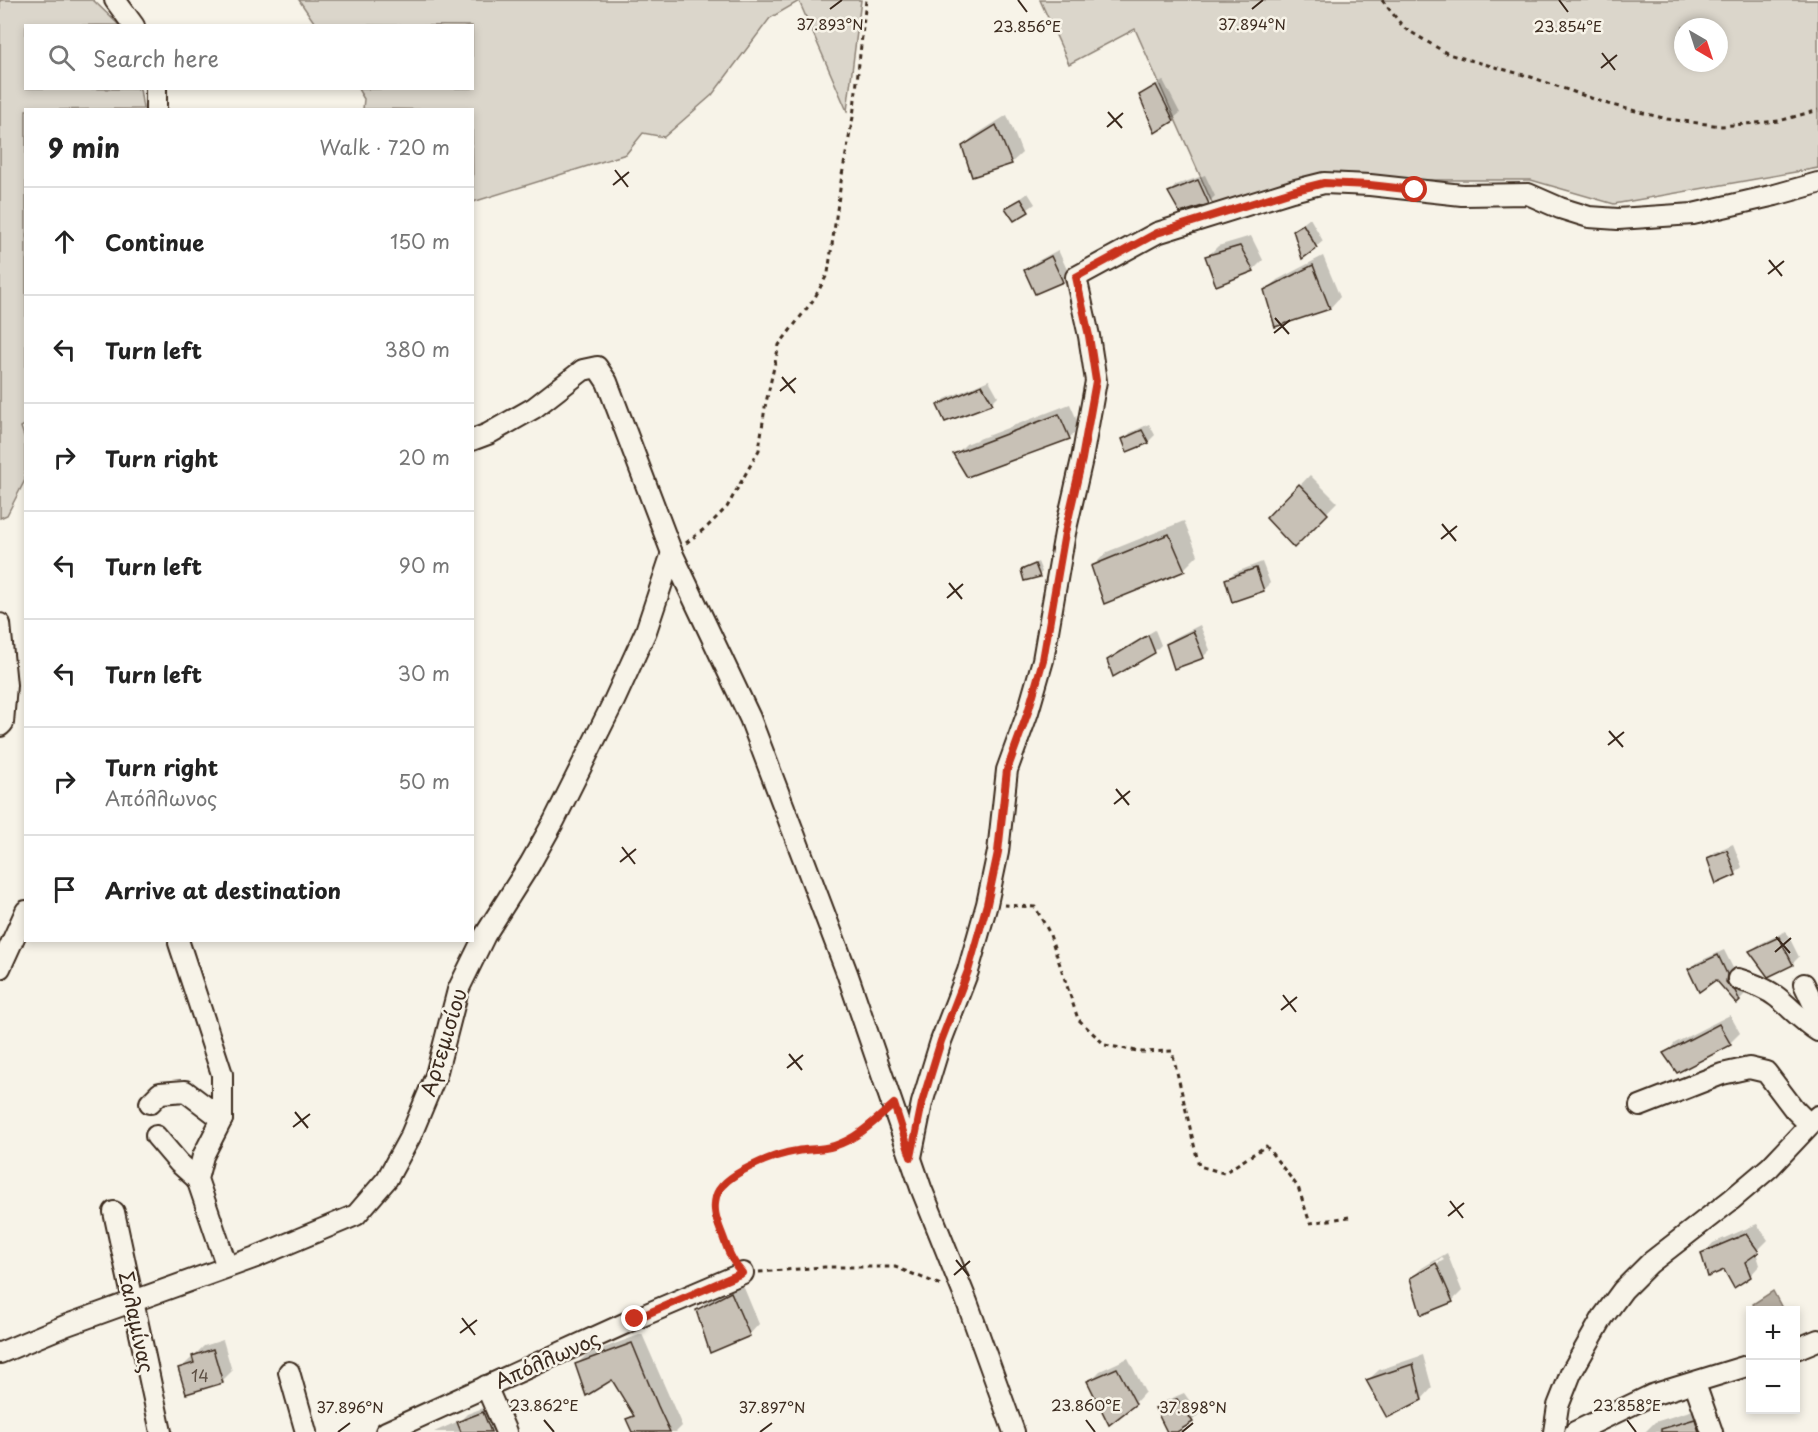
<!DOCTYPE html>
<meta charset="utf-8">
<style>
body{margin:0;font-family:"Playpen Sans",sans-serif;background:#f6f6f6;color:#222}
.controls{position:absolute;right:18px;bottom:18px;display:grid;overflow:hidden;border-radius:0px;box-shadow:0 3px 9px #0003}
.controls button{width:54px;height:54px;display:grid;place-items:center;padding:0;border:0;border-bottom:2px solid #e0e0e0;background:#fff;color:#222;font:30px sans-serif}
.compass{position:absolute;left:1674px;top:18px;width:54px;height:54px;border-radius:50%;background:#fff;box-shadow:0 3px 9px #0003;rotate:141deg}
.stop{position:absolute;width:18px;height:18px;margin:-14px;border:4px solid #c8321e;border-radius:50%;background:#fff}
.stop.end{background:#c8321e;border-color:#fff;box-shadow:0 2px 6px #0008}
.list{margin:0;padding:0;list-style:none}
h2{display:flex;justify-content:space-between;align-items:center;height:78px;margin:0;padding:0 24px;font-size:26px}
h2 small{font-size:20px;font-weight:400;color:#767676}
.list li{display:grid;grid-template-columns:39px 1fr auto;gap:18px;align-items:center;box-sizing:border-box;height:108px;padding:0 24px;border-top:2px solid #e0e0e0}
.list b{display:block;font-size:22px;white-space:nowrap}
.list p{margin:0;font-size:20px;white-space:nowrap;color:#767676}
.list em{font-size:20px;font-style:normal;color:#767676}
.icon{flex:none;width:33px;height:33px;fill:none;stroke:currentColor;stroke-width:2;stroke-linecap:round;stroke-linejoin:round}
.map{position:relative;flex:none;width:1818px;height:1432px;overflow:hidden}
.search{position:absolute;background:#fff;box-shadow:0 3px 9px #0003;left:24px;top:24px;width:450px;height:66px;display:flex;align-items:center;gap:15px;box-sizing:border-box;padding:0 21px;border-radius:0px;color:#767676;font-size:22px}
.panel{position:absolute;background:#fff;box-shadow:0 3px 9px #0003;left:24px;top:108px;width:450px;height:834px;border-radius:0px}
.map>svg:first-child{display:block}
.green{fill:#dbd6cb;stroke:#8b8074;stroke-width:1.5;fill-rule:evenodd}
.water{fill:#b4aca0;stroke:#84786c;stroke-width:1.5}
.shadow{fill:#0003;fill-rule:evenodd}
.building{fill:#c8c1b6;stroke:#3b2a1e;stroke-width:1.5}
.lines{fill:none;stroke-linecap:round;stroke-linejoin:round}
.minor-casing{stroke:#3b2a1e;stroke-width:24}
.path{stroke:#3b2a1e;stroke-width:3;stroke-dasharray:4.5 4.5;stroke-linecap:butt}
.minor{stroke:#f7f3e8;stroke-width:20}
.route{stroke:#c8321e;stroke-width:8}
.ticks{fill:none;stroke:#3b2a1e;stroke-width:2}
.labels{text-anchor:middle;dominant-baseline:central;stroke-width:5;stroke-linejoin:round;paint-order:stroke}
.number-label{font-size:16px;fill:#5e5044}
.street-label{font-size:20px;fill:#3b2a1e;stroke:#f7f3e8}
.ticks-label{font-size:15px;text-anchor:middle;fill:#3b2a1e;stroke:#f7f3e8;stroke-width:5;stroke-linejoin:round;paint-order:stroke}
</style>
<div class="map">
<svg width="1818" height="1432" viewBox="0 0 1818 1432">
<rect width="100%" height="100%" fill="#f7f3e8"/>
<filter id="ink" filterUnits="userSpaceOnUse"><feTurbulence type="fractalNoise" baseFrequency=".0167" numOctaves="2"/><feDisplacementMap in="SourceGraphic" scale="12" xChannelSelector="R" yChannelSelector="G"/><feConvolveMatrix kernelMatrix="1 2 1 2 8 2 1 2 1" color-interpolation-filters="sRGB"/></filter>
<g filter="url(#ink)">
<!-- green -->
<g class="green">
<path d="M0,0H93L119,25L26,26V88L140,89L143,109L26,110V424L21,427L25,439V480L7,515L0,518Z"/>
<path d="M299,0H861L847,111L799,1L770,18L712,95L664,137L643,133L626,154L473,202L472,110L363,109L364,99L358,89L472,88V26L316,25Z"/>
<path d="M1040,0H1818V168L1614,204L1531,180H1292L1214,207L1135,29L1069,64ZM1683,27H1719V63H1683Z"/>
</g>
<!-- water -->
<path class="water" d="M1773,1291L1783,1310H1756L1753,1304Z"/>
<!-- shadow -->
<g class="shadow">
<path d="M1163,80L1180,113L1173,119L1141,95L1148,89Z"/>
<path d="M1007,115L1022,153L1011,163L963,146L974,136Z"/>
<path d="M1205,175L1215,196L1208,203L1170,192L1176,185Z"/>
<path d="M1028,193L1035,204L1014,219L1007,209Z"/>
<path d="M1310,218L1323,241L1316,247L1294,231Z"/>
<path d="M1251,236L1263,260L1253,270L1207,257L1218,246Z"/>
<path d="M1058,250L1069,274L1062,281L1025,270L1032,264Z"/>
<path d="M1323,256L1340,297L1330,308L1276,325L1266,291L1277,280Z"/>
<path d="M989,380L998,396L992,402L938,406L945,399Z"/>
<path d="M1070,404L1080,427L1069,438L955,455L966,444Z"/>
<path d="M1149,424L1155,435L1148,442L1128,450L1124,440L1130,433Z"/>
<path d="M1310,475L1337,502L1294,546L1268,518Z"/>
<path d="M1184,521L1198,555L1184,569L1093,566L1107,552Z"/>
<path d="M1038,562L1042,572L1039,575L1023,570Z"/>
<path d="M1262,562L1270,583L1263,590L1227,579L1234,573Z"/>
<path d="M1200,625L1210,650L1203,657L1167,645L1174,638Z"/>
<path d="M1155,630L1161,645L1154,652L1109,660L1116,653Z"/>
<path d="M1733,844L1742,867L1735,874L1708,858L1715,852Z"/>
<path d="M1786,931L1799,957L1792,964L1751,951L1758,945Z"/>
<path d="M1724,950L1733,968L1732,976L1741,985L1745,994L1739,1000L1716,978L1690,969L1696,963Z"/>
<path d="M1730,1015L1740,1033L1730,1043L1665,1054L1675,1043Z"/>
<path d="M1757,1224L1768,1240L1756,1252L1760,1265L1750,1276L1703,1254L1713,1243Z"/>
<path d="M1447,1253L1462,1291L1452,1301L1412,1278L1422,1268ZM1442,1258L1444,1260L1421,1273V1270Z"/>
<path d="M742,1283L759,1324L749,1335L697,1310L708,1300Z"/>
<path d="M642,1334L682,1426L676,1432H633L628,1419L634,1413L613,1378L577,1364L587,1354Z"/>
<path d="M223,1340L232,1371L222,1381L180,1369L204,1346Z"/>
<path d="M1423,1355L1432,1388L1422,1399L1368,1380L1379,1370Z"/>
<path d="M1128,1358L1145,1392L1135,1403L1089,1382L1100,1371Z"/>
<path d="M1184,1393L1199,1414L1192,1421L1174,1432H1168L1157,1408L1163,1402Z"/>
<path d="M491,1405L502,1432H434L461,1420L467,1414Z"/>
<path d="M1709,1405L1719,1428L1726,1432H1645L1655,1422Z"/>
</g>
<!-- building -->
<g class="building">
<path d="M1156,85L1174,121L1155,133L1139,95Z"/>
<path d="M996,125L1012,164L972,177L962,146Z"/>
<path d="M1198,180L1209,204L1180,213L1168,192Z"/>
<path d="M1021,199L1029,212L1014,221L1005,208Z"/>
<path d="M1303,224L1317,248L1302,259L1293,230Z"/>
<path d="M1240,246L1254,271L1216,286L1205,256Z"/>
<path d="M1051,256L1063,282L1035,294L1024,270Z"/>
<path d="M1313,265L1330,309L1275,327L1264,290Z"/>
<path d="M982,385L993,404L945,422L937,405Z"/>
<path d="M1059,414L1070,439L967,477L953,454Z"/>
<path d="M1142,430L1149,443L1127,452L1122,439Z"/>
<path d="M1299,484L1328,514L1294,548L1266,518Z"/>
<path d="M1169,534L1185,571L1104,604L1091,566Z"/>
<path d="M1035,564L1040,577L1024,581L1021,570Z"/>
<path d="M1256,568L1264,591L1232,602L1225,579Z"/>
<path d="M1193,631L1204,658L1174,669L1166,644Z"/>
<path d="M1148,635L1155,653L1113,677L1107,660Z"/>
<path d="M1727,850L1736,875L1716,884L1707,858Z"/>
<path d="M1779,937L1793,965L1768,977L1749,951Z"/>
<path d="M1718,955L1727,974L1726,982L1730,987L1735,991L1740,1001L1737,1004L1716,980L1699,992L1688,969Z"/>
<path d="M1719,1024L1731,1045L1677,1073L1663,1053Z"/>
<path d="M1746,1234L1759,1252L1745,1262L1751,1277L1734,1288L1724,1270L1708,1277L1701,1253Z"/>
<path d="M1436,1263L1453,1302L1421,1315L1410,1278Z"/>
<path d="M731,1292L750,1336L710,1353L696,1310Z"/>
<path d="M632,1343L658,1406L670,1432H632L626,1419L634,1416L612,1380L586,1396L575,1364Z"/>
<path d="M213,1349L223,1383L186,1394L178,1368L194,1363L192,1356Z"/>
<path d="M1413,1364L1422,1400L1387,1418L1366,1380Z"/>
<path d="M1117,1368L1136,1404L1109,1425L1087,1381Z"/>
<path d="M1177,1399L1193,1422L1177,1432H1167L1155,1408Z"/>
<path d="M483,1412L491,1432H461L457,1422Z"/>
<path d="M1695,1419L1699,1432H1661V1429Z"/>
</g>
<g class="lines">
<defs>
<g id="minor">
<path d="M115,0L134,26"/>
<path d="M156,88V110"/>
<path d="M472,440L488,434L534,408L583,370L597,367L607,382L672,553L750,718L847,973L921,1188L967,1302L1014,1432"/>
<path d="M0,624L6,685L3,723L0,726"/>
<path d="M179,943L222,1074V1119L203,1156L197,1179L227,1267"/>
<path d="M0,968L26,911"/>
<path d="M1738,979C1751,983 1766,988 1777,997C1791,1008 1802,1021 1818,1031"/>
<path d="M1804,984L1818,1014"/>
<path d="M150,1103L160,1093L185,1091L222,1119"/>
<path d="M1640,1106L1722,1074L1749,1068L1766,1072L1794,1109L1809,1124"/>
<path d="M156,1136L179,1163L197,1179"/>
<path d="M911,1157L922,1103L941,1041L968,971L987,904L998,852L1007,770L1028,712L1043,660L1065,533L1082,459L1096,381L1089,336L1076,277L1157,233L1292,191L1324,183L1370,185L1462,195L1528,194L1560,208L1589,217L1618,219L1693,214L1775,195L1818,183"/>
<path d="M114,1212L161,1432"/>
<path d="M1796,1349L1818,1340"/>
<path d="M0,1353L67,1325L256,1257L356,1215L387,1179L411,1135L436,1075L458,990L485,935L530,864L554,821L614,701L646,631L672,553"/>
<path d="M289,1372L306,1432"/>
<path d="M1695,1384L1712,1432"/>
<path d="M486,1386L506,1432"/>
<path d="M386,1432L635,1319L743,1273"/>
<path d="M1554,1432L1558,1406L1571,1373L1603,1317L1623,1290L1650,1263L1731,1200L1770,1167L1818,1116"/>
<path d="M1575,1432L1652,1395L1750,1365"/>
</g>
</defs>
<!-- minor casing -->
<use href="#minor" class="minor-casing"/>
<!-- path -->
<g class="path">
<path d="M1382,0L1404,28L1448,54L1531,77L1608,104L1667,119L1722,126L1779,121L1818,110"/>
<path d="M686,543L708,526L727,507L759,450L765,407L779,345L814,299L828,273L842,175L853,117L866,0"/>
<path d="M1004,905L1035,907L1049,932L1078,1019L1105,1045L1142,1052L1172,1051L1199,1166L1224,1173L1266,1146L1298,1187L1310,1223L1349,1217"/>
<path d="M731,1261C726,1246 717,1229 714,1213C709,1178 769,1156 796,1151C808,1149 821,1150 832,1147C850,1142 866,1129 879,1117"/>
<path d="M759,1272L824,1267H895L941,1285"/>
</g>
<!-- minor -->
<use href="#minor" class="minor"/>
</g>
</g>
<g class="lines" filter="url(#ink)">
<!-- route -->
<path class="route" d="M635,1319L742,1273C730,1260 727,1246 720,1229C716,1218 713,1209 716,1197C721,1174 776,1154 797,1151C809,1149 822,1150 834,1146C857,1139 876,1120 894,1104L911,1157L922,1103L941,1041L968,971L987,904L998,852L1007,770L1028,712L1043,660L1065,533L1082,459L1096,381L1089,336L1076,277L1157,233L1292,191L1324,183L1370,185L1415,190"/>
</g>
<!-- ticks -->
<path class="ticks" d="M1018,0L1027,12M1559,0L1568,12M830,9L842,0M1252,9L1263,0M1602,53L1615,70M1601,68L1617,55M1108,112L1122,128M1107,127L1123,113M615,170L628,187M613,185L629,172M1769,260L1782,276M1768,274L1784,261M1275,318L1289,334M1274,333L1290,320M782,377L795,393M780,391L796,378M1442,524L1456,541M1441,539L1457,526M949,583L962,599M947,598L963,584M1609,731L1623,747M1608,745L1624,732M1116,789L1129,805M1114,804L1130,791M622,847L635,864M620,862L636,849M1776,937L1790,953M1775,952L1791,938M1283,995L1296,1012M1281,1010L1297,997M789,1054L802,1070M787,1068L803,1055M295,1112L308,1128M293,1127L310,1114M1450,1201L1463,1218M1448,1216L1464,1203M956,1260L969,1276M954,1275L970,1261M462,1318L475,1335M460,1333L477,1320M544,1420L554,1432M1086,1420L1095,1432M1627,1420L1636,1432M338,1432L350,1423M760,1432L772,1423M1182,1432L1193,1423"/>
<g class="labels">
<!-- number labels -->
<g class="number-label">
<text x="200" y="1375">14</text>
</g>
<!-- street labels -->
<g class="street-label">
<text transform="translate(443 1042) rotate(-73)">Αρτεμισίου</text>
<text transform="translate(137 1322) rotate(78)">Σαλαμίνας</text>
<text transform="translate(547 1359) rotate(-24)">Απόλλωνος</text>
</g>
</g>
<g class="ticks-label">
<text x="830" y="30">37.893°N</text>
<text x="1252" y="30">37.894°N</text>
<text x="1027" y="32">23.856°E</text>
<text x="1568" y="32">23.854°E</text>
<text x="544" y="1411">23.862°E</text>
<text x="1086" y="1411">23.860°E</text>
<text x="1627" y="1411">23.858°E</text>
<text x="350" y="1413">37.896°N</text>
<text x="772" y="1413">37.897°N</text>
<text x="1193" y="1413">37.898°N</text>
</g>
</svg>
<div class="controls">
<button>+</button>
<button>−</button>
</div>
<svg class="compass" viewBox="-18 -18 36 36"><path d="M0-13l5 13h-10z" fill="#e53935"/><path d="M0 13l5-13h-10z" fill="#767676"/></svg>
<div class="stop" style="left:1415px;top:190px"></div>
<div class="stop end" style="left:635px;top:1319px"></div>
<div class="search"><svg class="icon" aria-label="search" viewBox="0 0 24 24"><circle cx="10" cy="10" r="6"/><path d="M15 15l6 6"/></svg>Search here</div>
<section class="panel">
<h2>9 min<small>Walk · 720 m</small></h2>
<ul class="list">
<li><svg class="icon" aria-label="ahead" viewBox="0 0 24 24"><path d="M12 20V5M6 11l6-6 6 6"/></svg><div><b>Continue</b></div><em>150 m</em></li>
<li><svg class="icon" aria-label="left" viewBox="0 0 24 24"><path d="M17 20v-9H6M10 6l-5 5 5 5"/></svg><div><b>Turn left</b></div><em>380 m</em></li>
<li><svg class="icon" aria-label="right" viewBox="0 0 24 24"><path d="M7 20v-9h11M14 6l5 5-5 5"/></svg><div><b>Turn right</b></div><em>20 m</em></li>
<li><svg class="icon" aria-label="left" viewBox="0 0 24 24"><path d="M17 20v-9H6M10 6l-5 5 5 5"/></svg><div><b>Turn left</b></div><em>90 m</em></li>
<li><svg class="icon" aria-label="left" viewBox="0 0 24 24"><path d="M17 20v-9H6M10 6l-5 5 5 5"/></svg><div><b>Turn left</b></div><em>30 m</em></li>
<li><svg class="icon" aria-label="right" viewBox="0 0 24 24"><path d="M7 20v-9h11M14 6l5 5-5 5"/></svg><div><b>Turn right</b><p>Απόλλωνος</p></div><em>50 m</em></li>
<li><svg class="icon" aria-label="arrive" viewBox="0 0 24 24"><path d="M6 21V4h12l-3 4 3 4H6"/></svg><div><b>Arrive at destination</b></div></li>
</ul>
</section>
</div>
